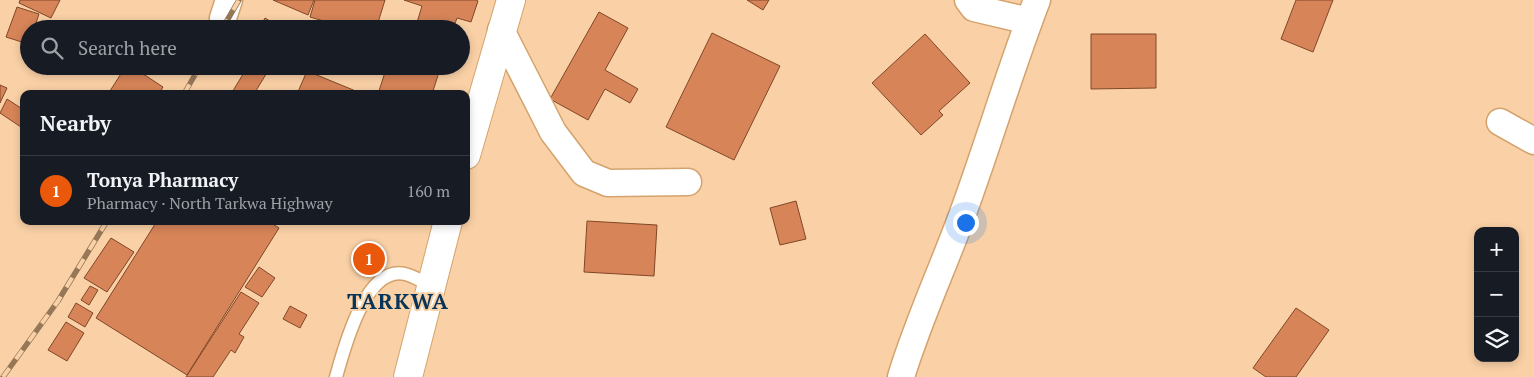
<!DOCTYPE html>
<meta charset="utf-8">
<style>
body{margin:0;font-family:"PT Serif",serif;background:#242831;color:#f1f3f6}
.controls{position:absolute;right:15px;bottom:15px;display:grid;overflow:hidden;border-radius:10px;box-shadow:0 2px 8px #0003}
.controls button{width:45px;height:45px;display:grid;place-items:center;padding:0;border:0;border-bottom:1px solid #363941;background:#171b24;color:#f1f3f6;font:25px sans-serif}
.you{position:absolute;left:965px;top:222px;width:18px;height:18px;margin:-12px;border:4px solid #fff;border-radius:50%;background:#1a73e8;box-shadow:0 0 0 8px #1a73e833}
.badge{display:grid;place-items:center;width:32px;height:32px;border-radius:50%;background:#ea580c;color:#fff;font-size:16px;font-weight:700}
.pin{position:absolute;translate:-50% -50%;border:2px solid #fff;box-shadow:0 1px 5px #0006}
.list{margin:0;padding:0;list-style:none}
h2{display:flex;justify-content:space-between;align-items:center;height:65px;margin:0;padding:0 20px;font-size:21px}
h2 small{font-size:16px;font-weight:400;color:#9ea1a6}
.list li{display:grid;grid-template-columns:32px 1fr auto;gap:15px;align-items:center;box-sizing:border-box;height:70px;padding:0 20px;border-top:1px solid #363941}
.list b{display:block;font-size:19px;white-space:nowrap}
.list p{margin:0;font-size:16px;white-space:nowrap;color:#9ea1a6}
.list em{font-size:16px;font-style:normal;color:#9ea1a6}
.icon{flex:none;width:28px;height:28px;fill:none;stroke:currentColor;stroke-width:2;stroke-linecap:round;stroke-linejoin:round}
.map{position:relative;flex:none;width:1534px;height:377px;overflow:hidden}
.search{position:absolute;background:#171b24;box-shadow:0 2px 8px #0003;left:20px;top:20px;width:450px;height:55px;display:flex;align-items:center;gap:12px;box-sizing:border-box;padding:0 18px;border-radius:28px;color:#9ea1a6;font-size:19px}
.panel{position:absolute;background:#171b24;box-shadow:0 2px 8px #0003;left:20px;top:90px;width:450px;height:135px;border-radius:10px}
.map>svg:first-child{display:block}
.building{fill:#d68458;stroke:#814727}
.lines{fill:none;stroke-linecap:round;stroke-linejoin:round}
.lane-casing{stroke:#d4a36d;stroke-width:15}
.street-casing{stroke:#d4a36d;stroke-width:29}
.primary-casing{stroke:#d4a36d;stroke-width:30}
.lane{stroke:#fff;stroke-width:12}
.street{stroke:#fff;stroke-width:26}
.primary{stroke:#fff;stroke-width:28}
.rail-casing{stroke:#967859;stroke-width:5.5}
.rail{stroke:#fad1a6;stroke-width:4;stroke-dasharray:11;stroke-linecap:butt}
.labels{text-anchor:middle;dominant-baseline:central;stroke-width:4;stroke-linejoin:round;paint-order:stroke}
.district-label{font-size:22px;font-weight:bold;letter-spacing:1px;fill:#073459;stroke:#fad1a6}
</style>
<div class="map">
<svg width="1534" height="377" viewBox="0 0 1534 377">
<rect width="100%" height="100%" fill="#fad1a6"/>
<!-- building -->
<g class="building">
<path d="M20,0H60L51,18L19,3Z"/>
<path d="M273,0H314L308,15Z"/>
<path d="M315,0H385L376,29H351L310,17Z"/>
<path d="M404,0H476L478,1L471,22L457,18L453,29H415L422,6Z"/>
<path d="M747,0H769L763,10Z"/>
<path d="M1296,0H1333L1313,52L1281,39Z"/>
<path d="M17,7L39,14L34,29H29L28,44L6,37Z"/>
<path d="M599,12L628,28L605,70L638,89L630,103L605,89L588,120L550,99Z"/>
<path d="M265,18L283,29H259Z"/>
<path d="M712,33L780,66L734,160L666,127Z"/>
<path d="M925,34L970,83L939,111L943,115L921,135L872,83Z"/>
<path d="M1091,34H1156V88L1091,89Z"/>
<path d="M126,66H131L163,87L159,94H108Z"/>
<path d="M248,66H271L254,94H231Z"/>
<path d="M387,66H441L432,94H378Z"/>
<path d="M307,71L363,94H297Z"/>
<path d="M0,85L7,88L0,103Z"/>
<path d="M7,99L24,110V129L0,113Z"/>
<path d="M796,201L806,239L780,245L770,208Z"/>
<path d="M157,221H268L279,228L187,375L96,318Z"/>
<path d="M587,221L657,225L654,276L584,272Z"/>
<path d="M111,238L134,252L107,292L84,278Z"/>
<path d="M259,267L275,278L262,297L245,287Z"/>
<path d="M90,286L98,290L89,305L81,300Z"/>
<path d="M241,292L259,303L239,334L244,337L235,353L231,350L213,377H186Z"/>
<path d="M76,303L93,313L85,327L68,317Z"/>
<path d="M290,306L307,315L300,328L283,319Z"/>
<path d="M1296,308L1329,330L1296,377H1266L1253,368Z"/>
<path d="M66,322L84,333L67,361L48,350Z"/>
</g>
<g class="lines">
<defs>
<path id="lane" d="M336,377C344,349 365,265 405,274C414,276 422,282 430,285"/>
<g id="street">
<path d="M968,0L974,8L1029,21"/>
<path d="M223,18L229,0"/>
<path d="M501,30L553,132L584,173L608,183L688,182"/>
<path d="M1500,122L1534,141"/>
<path d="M901,377C918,321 943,268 963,213C989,142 1010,70 1037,0"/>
</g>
<g id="primary">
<path d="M466,155L511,0"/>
<path d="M408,377L448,221"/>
</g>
</defs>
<!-- lane casing -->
<use href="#lane" class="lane-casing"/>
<!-- street casing -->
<use href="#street" class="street-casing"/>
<!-- primary casing -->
<use href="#primary" class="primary-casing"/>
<!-- lane -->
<use href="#lane" class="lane"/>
<!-- street -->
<use href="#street" class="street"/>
<!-- primary -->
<use href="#primary" class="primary"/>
<defs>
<g id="rail">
<path d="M222,29L239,0"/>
<path d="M184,94L200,66"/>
<path d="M3,377L58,301L107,221"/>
</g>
</defs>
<!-- rail casing -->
<use href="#rail" class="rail-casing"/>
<!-- rail -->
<use href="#rail" class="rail"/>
</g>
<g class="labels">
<!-- district labels -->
<g class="district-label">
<text x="398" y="300">TARKWA</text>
</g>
</g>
</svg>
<div class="controls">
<button>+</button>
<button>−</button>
<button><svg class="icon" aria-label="layers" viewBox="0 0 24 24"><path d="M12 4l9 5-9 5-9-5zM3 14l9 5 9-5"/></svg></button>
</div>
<div class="you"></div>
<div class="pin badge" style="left:369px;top:259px">1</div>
<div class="search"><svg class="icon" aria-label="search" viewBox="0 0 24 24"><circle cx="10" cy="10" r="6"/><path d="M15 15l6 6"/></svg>Search here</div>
<section class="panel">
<h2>Nearby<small></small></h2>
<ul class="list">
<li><span class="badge">1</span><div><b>Tonya Pharmacy</b><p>Pharmacy · North Tarkwa Highway</p></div><em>160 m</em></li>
</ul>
</section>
</div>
